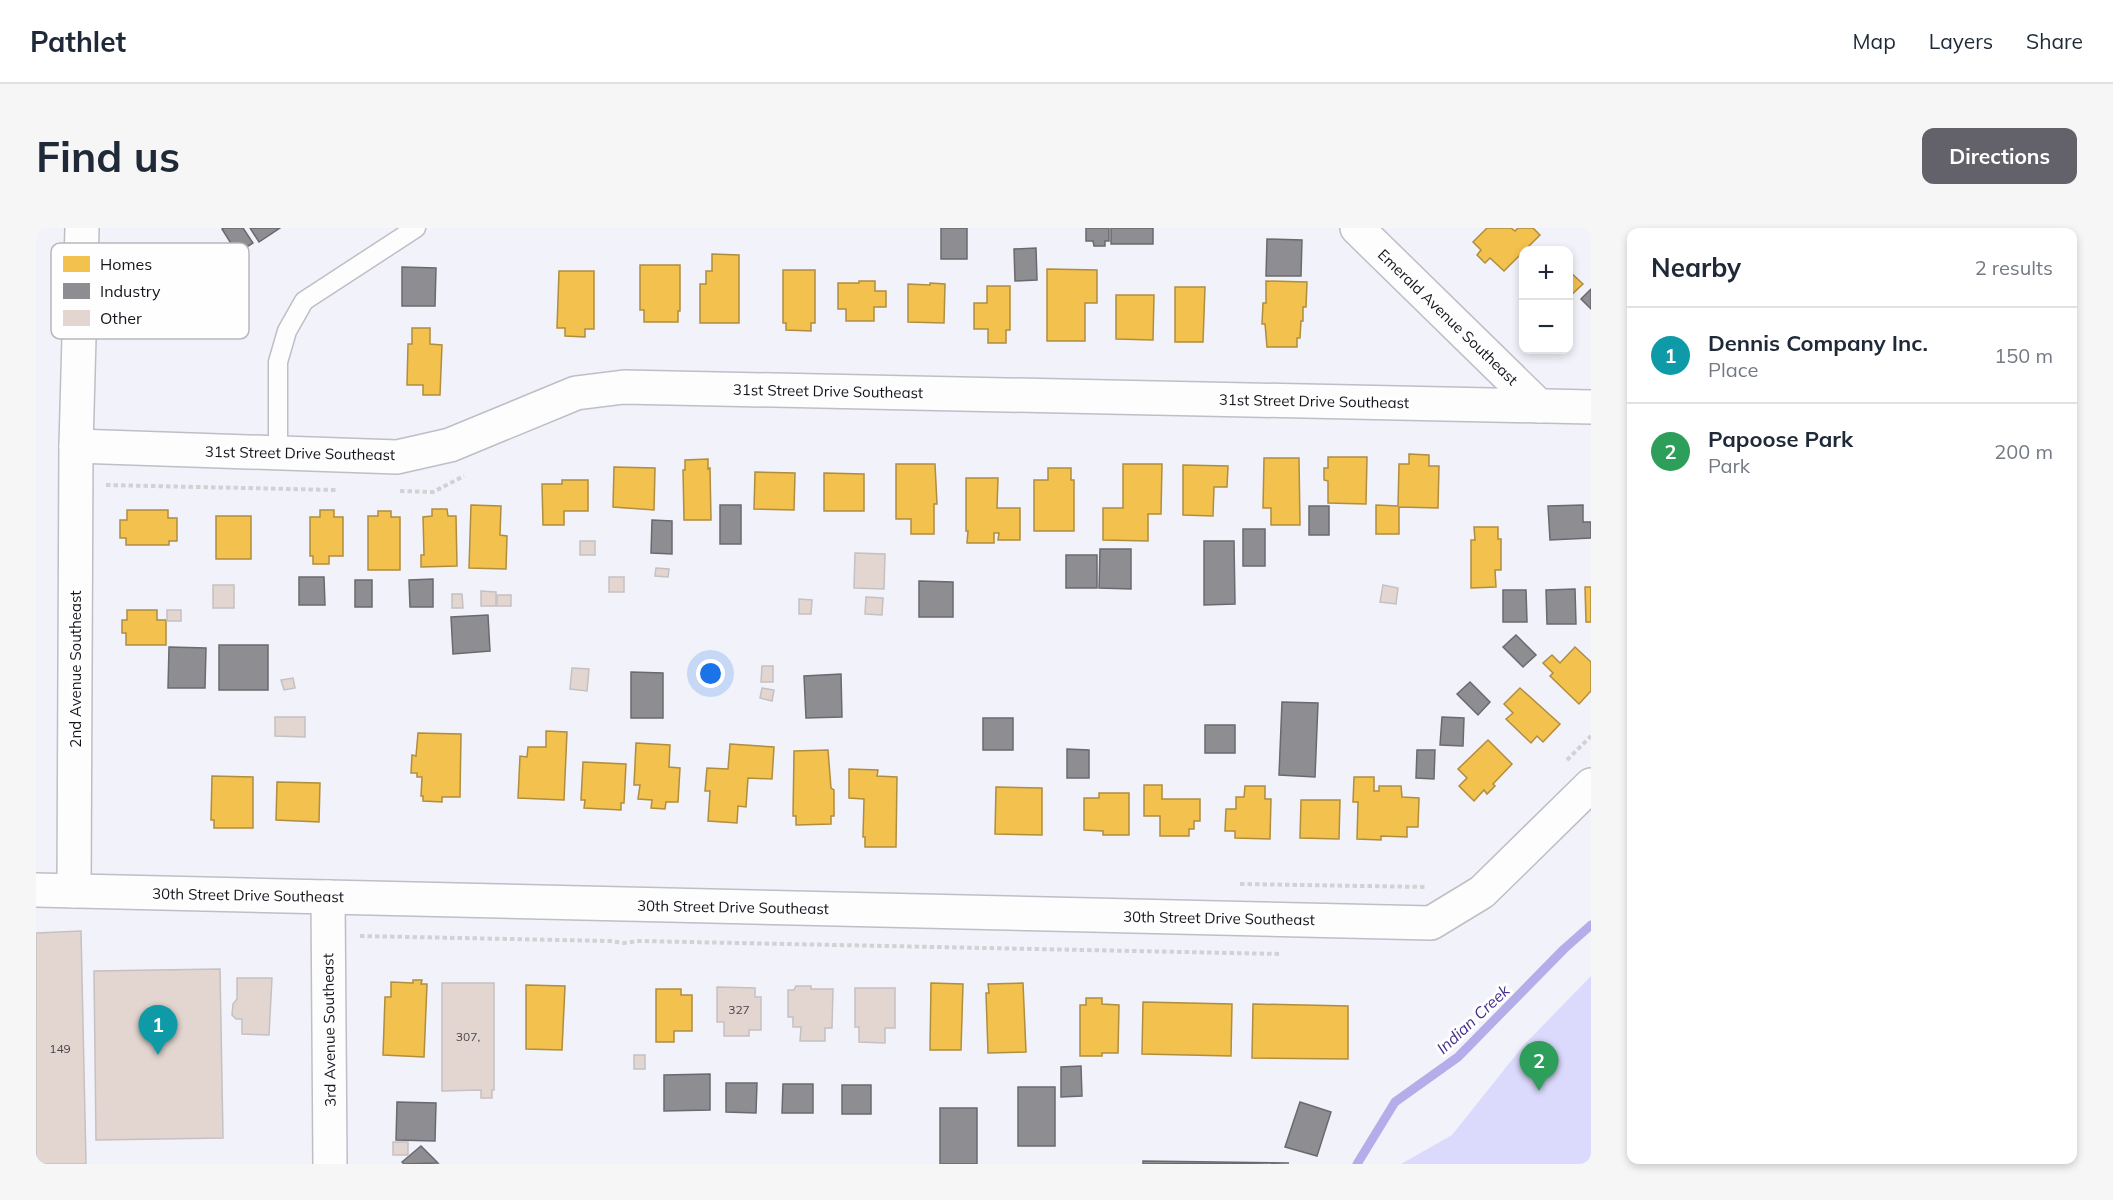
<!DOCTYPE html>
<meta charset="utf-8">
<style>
body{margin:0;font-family:Mulish,sans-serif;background:#f6f6f7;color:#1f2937}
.controls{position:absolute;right:18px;top:18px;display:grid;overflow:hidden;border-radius:12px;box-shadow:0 3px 9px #0003}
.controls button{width:54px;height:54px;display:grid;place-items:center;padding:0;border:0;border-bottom:2px solid #e0e1e3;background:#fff;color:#1f2937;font:30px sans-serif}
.you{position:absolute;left:675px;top:446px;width:21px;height:21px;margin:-15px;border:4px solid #fff;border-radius:50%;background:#1a73e8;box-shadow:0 0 0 9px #1a73e833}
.badge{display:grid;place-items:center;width:39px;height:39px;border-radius:50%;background:#63626a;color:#fff;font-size:20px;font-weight:700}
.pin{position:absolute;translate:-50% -50px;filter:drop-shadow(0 2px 3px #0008)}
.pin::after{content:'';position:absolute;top:32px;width:21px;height:18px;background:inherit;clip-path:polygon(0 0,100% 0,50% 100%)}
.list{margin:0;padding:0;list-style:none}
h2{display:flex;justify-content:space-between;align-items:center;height:78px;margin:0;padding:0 24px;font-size:26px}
h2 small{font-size:20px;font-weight:400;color:#747a83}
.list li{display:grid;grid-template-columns:39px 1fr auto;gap:18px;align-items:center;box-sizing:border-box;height:96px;padding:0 24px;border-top:2px solid #e0e1e3}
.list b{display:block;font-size:22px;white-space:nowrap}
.list p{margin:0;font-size:20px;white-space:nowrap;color:#747a83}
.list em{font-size:20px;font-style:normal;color:#747a83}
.map{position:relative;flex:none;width:1555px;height:936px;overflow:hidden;border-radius:12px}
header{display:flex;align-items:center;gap:36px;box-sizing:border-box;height:84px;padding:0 30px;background:#fff;border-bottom:2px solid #e0e1e3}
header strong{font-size:28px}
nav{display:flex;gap:33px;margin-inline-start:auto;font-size:21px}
.intro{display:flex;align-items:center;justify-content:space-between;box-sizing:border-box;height:144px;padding:0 36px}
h1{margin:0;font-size:42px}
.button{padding:15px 27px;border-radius:12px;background:#63626a;color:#fff;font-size:21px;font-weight:700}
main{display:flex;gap:36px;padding:0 36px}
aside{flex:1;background:#fff;border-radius:12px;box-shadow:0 3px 9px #0003}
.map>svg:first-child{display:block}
.green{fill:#dcdafc}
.homes{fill:#f2c14e;stroke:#b08d3f;stroke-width:1.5}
.industry{fill:#8d8d92;stroke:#69696f;stroke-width:1.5}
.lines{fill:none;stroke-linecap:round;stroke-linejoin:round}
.stream{stroke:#b4ade9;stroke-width:9}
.building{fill:#e3d6d1;stroke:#c5c0c1;stroke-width:1.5}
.service-casing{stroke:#bfbec7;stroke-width:21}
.minor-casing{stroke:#bfbec7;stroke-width:36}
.path{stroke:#d2d2d4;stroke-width:4;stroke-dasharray:4.5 3;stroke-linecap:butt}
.service{stroke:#fdfdfe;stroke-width:18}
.minor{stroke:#fdfdfe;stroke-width:33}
.labels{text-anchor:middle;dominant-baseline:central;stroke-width:6;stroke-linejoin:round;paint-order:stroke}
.number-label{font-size:12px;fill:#49454a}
.street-label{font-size:15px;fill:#16151d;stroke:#fefefe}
.water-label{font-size:16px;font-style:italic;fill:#442d8d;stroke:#fefefe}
.key{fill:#fefefe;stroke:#b8b8ba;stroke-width:1.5}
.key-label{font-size:16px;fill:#16151d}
</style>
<header>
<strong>Pathlet</strong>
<nav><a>Map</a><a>Layers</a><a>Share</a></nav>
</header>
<div class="intro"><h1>Find us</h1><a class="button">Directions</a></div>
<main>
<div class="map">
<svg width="1555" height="936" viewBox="0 0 1555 936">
<rect width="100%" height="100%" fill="#f2f2fa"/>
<!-- green -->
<path class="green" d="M1555,748V936H1365L1416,907L1487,818Z"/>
<!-- homes -->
<g class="homes">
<path d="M1451,0H1475L1479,3L1482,0H1497L1504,7L1468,43L1454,30L1449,35L1441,27L1445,22L1437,14Z"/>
<path d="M676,26L703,27V95H664V56H670V43H676Z"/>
<path d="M604,37H644V83H642V94H608V82H604Z"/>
<path d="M1011,41L1061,42V75H1049V113H1011Z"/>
<path d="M747,42H779V95H775V103L750,102V95H747Z"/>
<path d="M1532,42L1547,56L1532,70Z"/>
<path d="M523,43H558V101H549V109L529,108V100H521Z"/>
<path d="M823,53H839V63H850V79H838V93H810V81H802V55H823Z"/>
<path d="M1230,53L1271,54L1270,79H1267V93H1265L1264,110H1261V119H1231L1229,96H1226L1227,75H1230Z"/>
<path d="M894,55L909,56L908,95L872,94V56L894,57Z"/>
<path d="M951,58H974V102H970V115H952V101H938V75H951Z"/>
<path d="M1139,59H1169L1167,114H1139Z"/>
<path d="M1080,67H1118L1117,112L1080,111Z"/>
<path d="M376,100H394V116L406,117L404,167H387V157H371L372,116H376Z"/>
<path d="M1373,226L1393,227V238H1403L1402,280L1363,279V306H1340V277L1362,278L1363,236H1373Z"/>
<path d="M1292,229H1331L1330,276L1292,275V253L1288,252V240H1292Z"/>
<path d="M1228,230H1263L1264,297H1235V280H1227Z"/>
<path d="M672,231V241L674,240L675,292H648L647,242H649V232Z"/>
<path d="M860,236H899L901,276H898V306H875V291H860Z"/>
<path d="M1087,236H1126L1125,286H1112V313L1067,312V280H1087Z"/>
<path d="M1147,237L1192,238L1191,259H1178L1177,288L1147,287Z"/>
<path d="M578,239L619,240L618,282L577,279Z"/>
<path d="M1012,240H1035V252H1038V303H998V252H1012Z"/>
<path d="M719,244L759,245L758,282L718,281Z"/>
<path d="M788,245L828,246V283H788Z"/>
<path d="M930,250H962L961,280H984V312H962L963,305H958V315H931L932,303H930Z"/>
<path d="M526,252H552V283H528V297H507L506,256H526Z"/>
<path d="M435,277L465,278L464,307L471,308L470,341L433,340Z"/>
<path d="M396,281H411L412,288H420L421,338L385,339V327H388L387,289L396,288Z"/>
<path d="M91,282H132V290H141V313H133V317H90V310H84V292H91Z"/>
<path d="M284,282H298V289H307V328H293V336H277V328H274V289H284Z"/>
<path d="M342,283H355V289H364V342H332V288H342Z"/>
<rect x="180" y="288" width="35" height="43"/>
<path d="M1438,299H1462V311H1465V342H1459L1460,359L1435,360V312H1439Z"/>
<path d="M1549,359H1555V394H1550Z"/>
<path d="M91,382H121V392H130V417H90V405H86V392H91Z"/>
<path d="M1539,419L1555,434V463L1543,476L1514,448L1517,445L1507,435L1516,427L1524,435Z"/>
<path d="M1484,460L1524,496L1507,514L1501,508L1495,515L1470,491L1477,485L1468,476Z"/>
<path d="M510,503L531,504L528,572L482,570L484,528L491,529L492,519H510Z"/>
<path d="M382,505L425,506L424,569H406V574L387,573V568H385L386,549H381V545H375L376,527L380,528Z"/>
<path d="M1452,512L1476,536L1457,556L1459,558L1451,566L1448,562L1438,573L1423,558L1431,550L1422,541Z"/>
<path d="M600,515L634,517L633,539L644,540L642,574H630L629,581L615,580L616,572L602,571L604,557H598Z"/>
<path d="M694,516L738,519L736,551L712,550L710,579L702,578L701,595L672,593L674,563H669L671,540L692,541Z"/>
<path d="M792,522L795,560L798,562V588H795V596L760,597V588H757L758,523Z"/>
<path d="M547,534L590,536L588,575H585V582L548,580L549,572H545Z"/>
<path d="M813,541L842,542L841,548L861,549L860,619H829V609H827L828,571L813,570Z"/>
<path d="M176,548L217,549V600H178V592H175Z"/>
<path d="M1318,549H1338V563H1343V558H1365L1366,569L1383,570L1382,599H1371V609L1345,608V612L1321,611L1322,574H1317Z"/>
<path d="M241,554L284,555L283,594L240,592Z"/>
<path d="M1108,557H1126V571H1164V593H1158V601H1153V608H1124V588H1108Z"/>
<path d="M1209,558H1229V571H1235L1234,611L1199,610V603H1189L1190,581H1200V569H1208Z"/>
<path d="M960,559L1006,560V607L959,606Z"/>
<path d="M1063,565H1093V607H1067V603L1048,602V570H1063Z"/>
<path d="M1265,572H1304L1303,611L1264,610Z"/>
<path d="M377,752H386L385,756H391L388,829L347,827L349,769H355V754L377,755Z"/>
<path d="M895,755L927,756L925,822H894Z"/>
<path d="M987,755L990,824L952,825L950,765H953L952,756Z"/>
<path d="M490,757L529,758L526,822L490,821Z"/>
<path d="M620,761H645V767H656V803H638V814H620Z"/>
<path d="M1050,770H1066V776L1083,777L1082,825H1066V828H1044V777H1050Z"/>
<path d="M1107,774L1196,776L1195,828L1106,826Z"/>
<path d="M1217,776L1312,778V831L1216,830Z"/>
</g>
<!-- industry -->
<g class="industry">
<path d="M188,0H207L217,15L201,25L186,1Z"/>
<path d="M214,0H244L223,14Z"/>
<rect x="905" y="0" width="26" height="31"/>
<path d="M1050,0H1073V13H1069V18H1058L1057,13H1050Z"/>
<rect x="1075" y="0" width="42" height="16"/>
<path d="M1231,11L1266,12L1265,48H1230Z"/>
<path d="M1000,20L1001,52L979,53L978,21Z"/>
<path d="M366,39L400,40L399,78H366Z"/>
<path d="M1555,61V81L1545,71Z"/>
<rect x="684" y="277" width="21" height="39"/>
<path d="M1547,277V294H1555V310L1514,312L1512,278Z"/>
<rect x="1273" y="278" width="20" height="29"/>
<path d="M616,292L636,293V326L615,325Z"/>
<rect x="1207" y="301" width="22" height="37"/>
<path d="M1168,313H1198L1199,376L1168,377Z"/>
<path d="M1064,321H1095V361L1063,360Z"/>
<rect x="1030" y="327" width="31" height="33"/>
<path d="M263,349H288L289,377H263Z"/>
<path d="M397,351V379H374L373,352Z"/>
<rect x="319" y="352" width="17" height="27"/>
<path d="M883,353L917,354V389H883Z"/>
<path d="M1539,361L1540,396H1511L1510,362Z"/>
<path d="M1467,362H1490L1491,394H1467Z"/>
<path d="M452,387L454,423L417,426L415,389Z"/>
<path d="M1480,407L1500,427L1487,439L1467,419Z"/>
<rect x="183" y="417" width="49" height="45"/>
<path d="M133,419L170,420L169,460H132Z"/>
<path d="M595,444L627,445V490H595Z"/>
<path d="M805,446L806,489L770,490L768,448Z"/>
<path d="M1434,454L1454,474L1442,487L1421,466Z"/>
<path d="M1246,474L1282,475L1279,549L1243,547Z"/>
<path d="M1406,489L1428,490L1427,518L1404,517Z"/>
<rect x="947" y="490" width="30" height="32"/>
<rect x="1169" y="497" width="30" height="28"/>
<path d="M1031,521L1053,522V550H1031Z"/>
<path d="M1381,522H1399L1398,551L1380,550Z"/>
<path d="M1045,838L1046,868L1025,869V839Z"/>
<path d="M674,846V882L628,883V847Z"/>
<path d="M690,855H721L720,885L690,884Z"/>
<path d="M747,856H777V885H746Z"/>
<rect x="806" y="857" width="29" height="29"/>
<rect x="982" y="859" width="37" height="59"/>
<path d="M361,874L400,875L399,913L360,912Z"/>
<path d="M1264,874L1295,884L1281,928L1249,919Z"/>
<rect x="904" y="880" width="37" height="56"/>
<path d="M385,918L402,935L368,936L366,934Z"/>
<path d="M1107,933L1253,935L1107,936Z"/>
</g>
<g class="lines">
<!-- stream -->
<path class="stream" d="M1321,936L1359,874L1422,829L1528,721L1555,697"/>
</g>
<!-- building -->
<g class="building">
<rect x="544" y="313" width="15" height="14"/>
<path d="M819,325L849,326L848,361L818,360Z"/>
<path d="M620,340L633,341L632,349L619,348Z"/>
<rect x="573" y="349" width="15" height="15"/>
<rect x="177" y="357" width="21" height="23"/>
<path d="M1347,357L1362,360L1360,376L1344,374Z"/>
<path d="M445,363L460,364V378H445Z"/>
<path d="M416,366H426L427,380H416Z"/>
<rect x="461" y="367" width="14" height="11"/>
<path d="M830,369L847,370L846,387L829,386Z"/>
<path d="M763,371L776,372L775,386H763Z"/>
<rect x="131" y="382" width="14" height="11"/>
<path d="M726,438H737V454H725Z"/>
<path d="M536,440L553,441L551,463L534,461Z"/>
<path d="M257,450L259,460L248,462L245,452Z"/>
<path d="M726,460L738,462L736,473L724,470Z"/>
<path d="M239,489H269V509L239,508Z"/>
<path d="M45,703L50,936H0V705Z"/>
<path d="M184,741L187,910L60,912L58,743Z"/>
<path d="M201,750H236L233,807L206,806V791H200L196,787L197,776L201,771Z"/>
<path d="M406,755H458V862H456V870H445V862L406,863Z"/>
<path d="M760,758H775V761H797L796,800H789V813H764L765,799H757V789H752V762H758Z"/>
<path d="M681,759L719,760V769H725V802H713V808H688V794H681Z"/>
<path d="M819,760H859V800H849V815L823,814V799H819Z"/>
<rect x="598" y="827" width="11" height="14"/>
<rect x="357" y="914" width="15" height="13"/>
</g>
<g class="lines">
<defs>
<path id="service" d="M242,225V134L251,103L268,73L380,0"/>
<g id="minor">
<path d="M1321,0L1503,178"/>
<path d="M40,218L361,229L414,217L540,165L588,159L1555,179"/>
<path d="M0,662L1395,695L1446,664L1555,557"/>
<path d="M38,663L40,218L46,0"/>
<path d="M292,669L294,936"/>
</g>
</defs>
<!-- service casing -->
<use href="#service" class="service-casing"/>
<!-- minor casing -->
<use href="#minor" class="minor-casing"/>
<!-- path -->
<g class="path">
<path d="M70,257L300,262"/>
<path d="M364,263L397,264L428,248"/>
<path d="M1531,532L1555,508"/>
<path d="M1204,656L1391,659"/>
<path d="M324,708L574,713L588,715L603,713L1246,726"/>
</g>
<!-- service -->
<use href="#service" class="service"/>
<!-- minor -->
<use href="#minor" class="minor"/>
</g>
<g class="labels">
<!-- number labels -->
<g class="number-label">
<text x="703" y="781">327</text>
<text x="432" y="808">307,</text>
<text x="24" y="820">149</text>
</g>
<!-- street labels -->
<g class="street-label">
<text transform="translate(1412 89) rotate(44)">Emerald Avenue Southeast</text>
<text transform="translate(792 163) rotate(1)">31st Street Drive Southeast</text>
<text transform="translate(1278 173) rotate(1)">31st Street Drive Southeast</text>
<text transform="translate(264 225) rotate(1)">31st Street Drive Southeast</text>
<text transform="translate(39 441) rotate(-90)">2nd Avenue Southeast</text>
<text transform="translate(212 667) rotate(1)">30th Street Drive Southeast</text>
<text transform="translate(697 679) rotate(1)">30th Street Drive Southeast</text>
<text transform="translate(1183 690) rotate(1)">30th Street Drive Southeast</text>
<text transform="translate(293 802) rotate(-91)">3rd Avenue Southeast</text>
</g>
<!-- water labels -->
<g class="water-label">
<text transform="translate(1437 791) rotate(-43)">Indian Creek</text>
</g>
</g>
<!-- legend -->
<rect x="15" y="15" width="198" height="96" rx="9" class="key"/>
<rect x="27" y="28" width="27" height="16" fill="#f2c14e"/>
<rect x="27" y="55" width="27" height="16" fill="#8d8d92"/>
<rect x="27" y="82" width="27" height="16" fill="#e3d6d1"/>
<g class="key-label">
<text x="64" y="42">Homes</text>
<text x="64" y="69">Industry</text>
<text x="64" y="96">Other</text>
</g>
</svg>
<div class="controls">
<button>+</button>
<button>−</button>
</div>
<div class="you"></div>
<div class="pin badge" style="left:122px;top:827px;background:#0f9aa8">1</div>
<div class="pin badge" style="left:1503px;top:863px;background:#2e9e5b">2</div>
</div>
<aside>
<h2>Nearby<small>2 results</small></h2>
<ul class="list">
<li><span class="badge" style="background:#0f9aa8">1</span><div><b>Dennis Company Inc.</b><p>Place</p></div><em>150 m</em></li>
<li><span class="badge" style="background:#2e9e5b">2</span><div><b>Papoose Park</b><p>Park</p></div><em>200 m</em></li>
</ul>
</aside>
</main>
